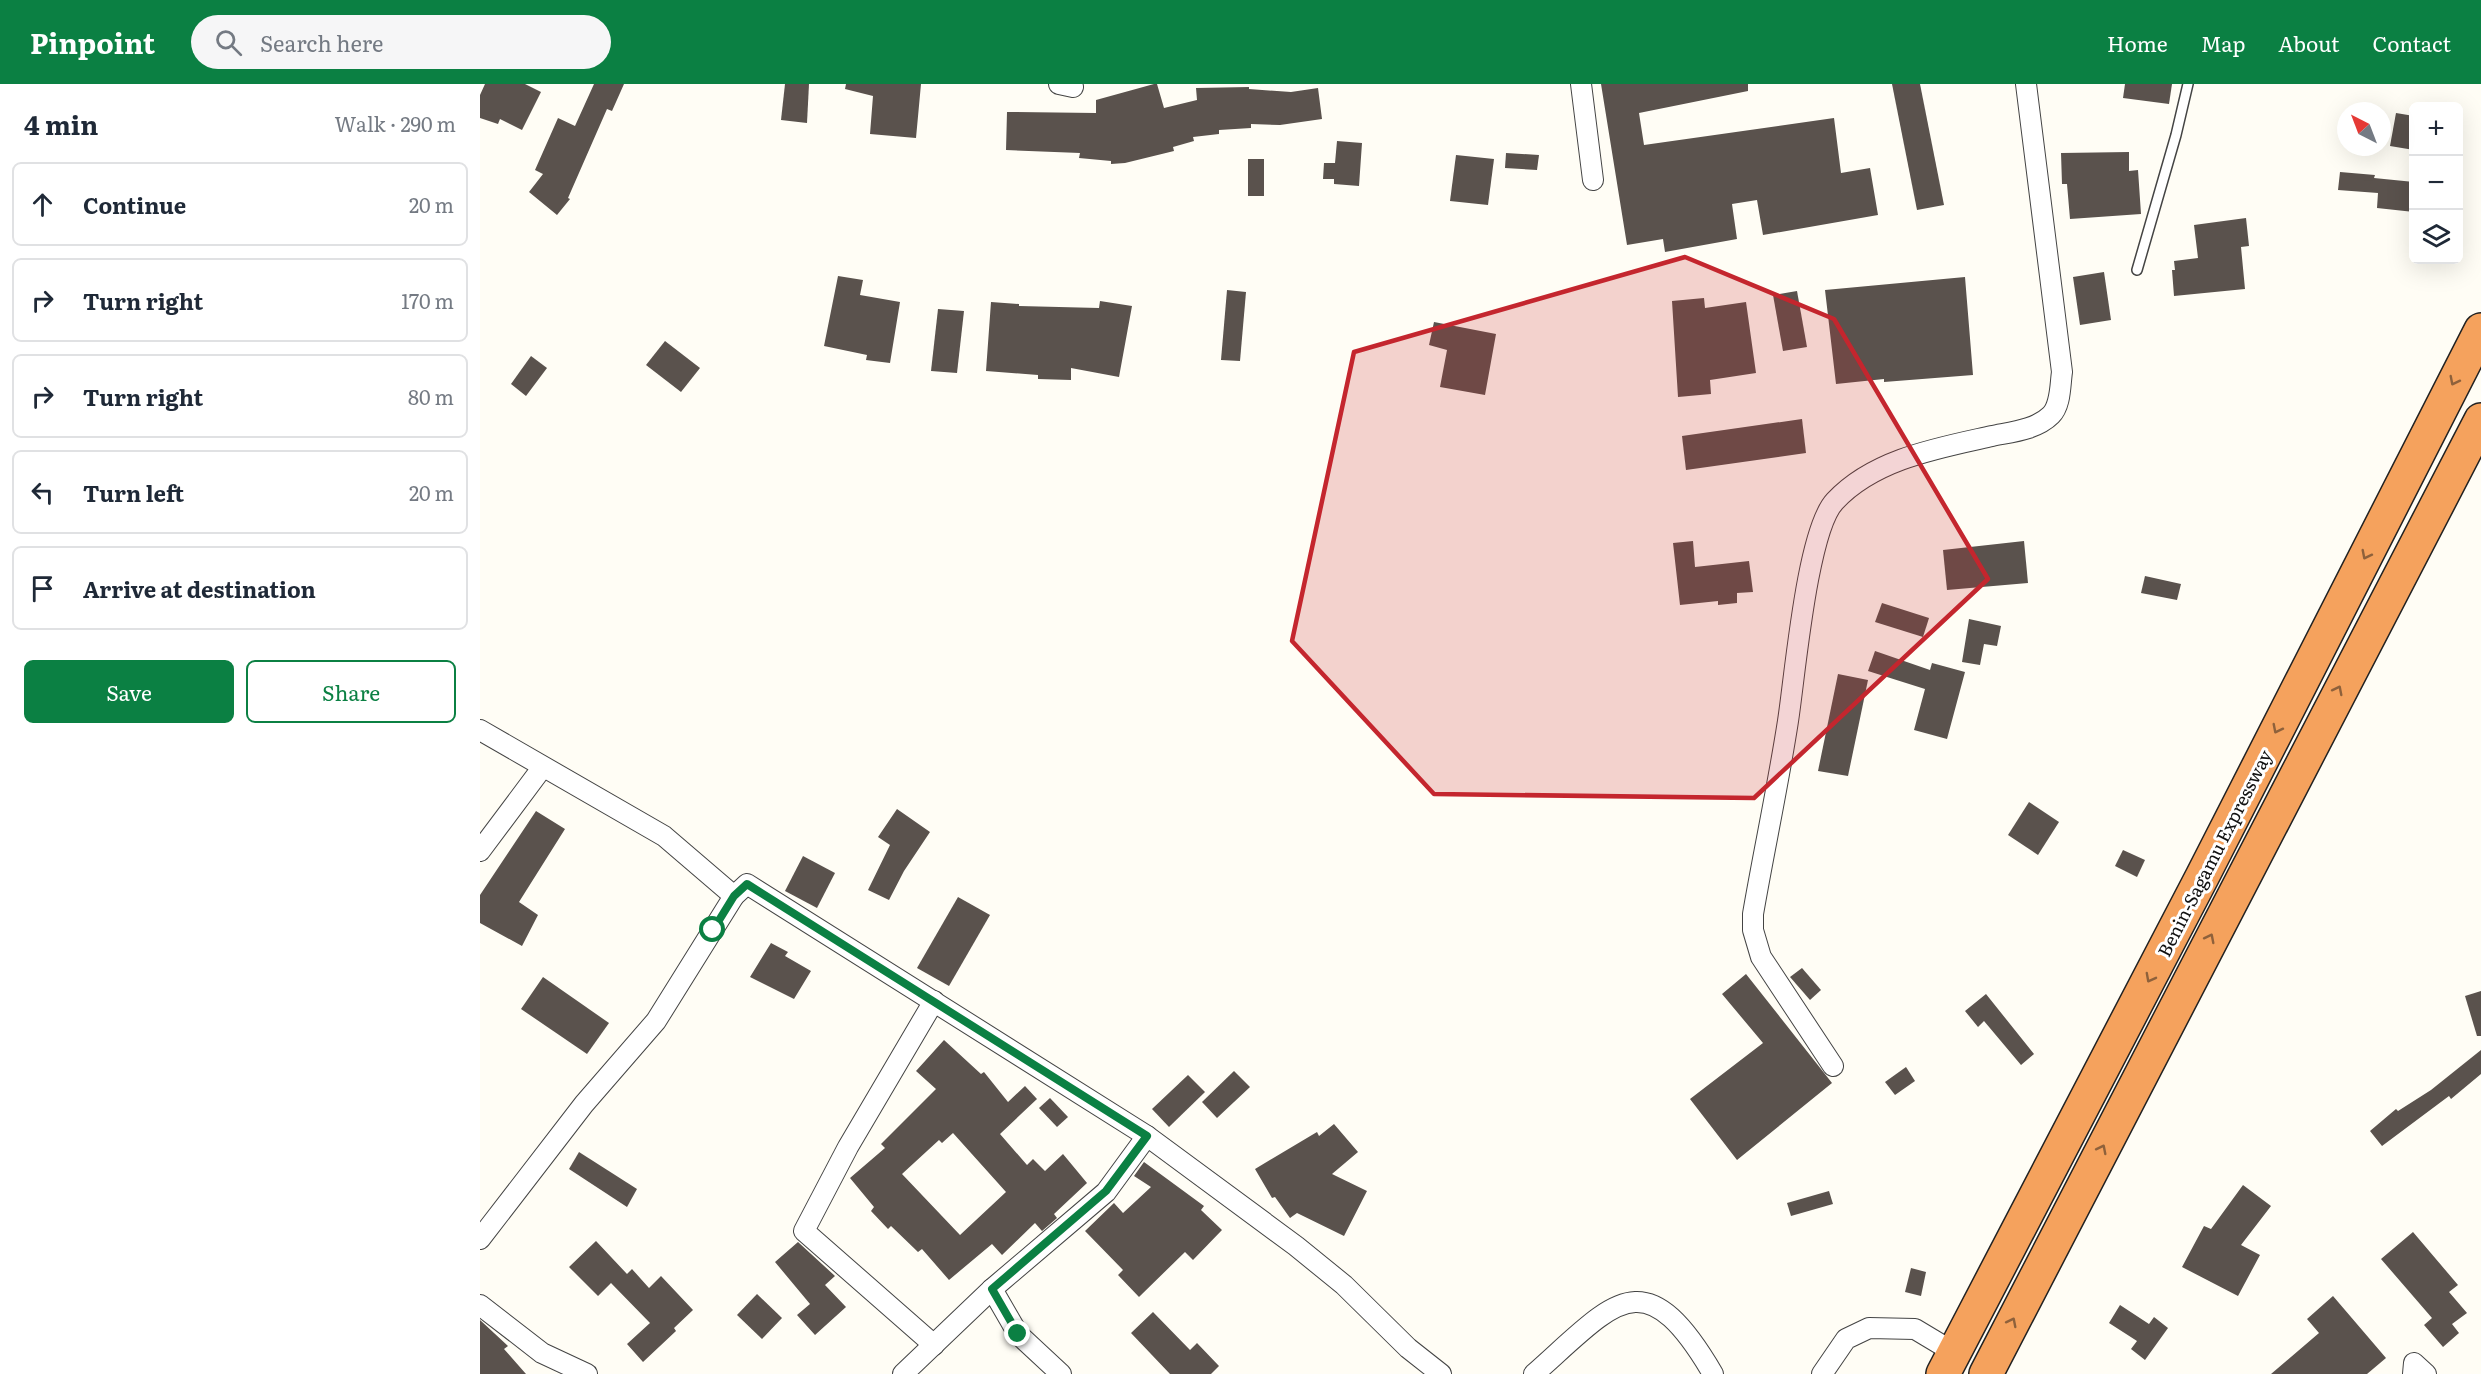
<!DOCTYPE html>
<meta charset="utf-8">
<style>
body{margin:0;font-family:Literata,serif;background:#f6f6f7;color:#1f2937}
.controls{position:absolute;right:18px;top:18px;display:grid;overflow:hidden;border-radius:9px;box-shadow:0 6px 24px #0002}
.controls button{width:54px;height:54px;display:grid;place-items:center;padding:0;border:0;border-bottom:2px solid #e0e1e3;background:#fff;color:#1f2937;font:30px sans-serif}
.compass{position:absolute;left:1857px;top:18px;width:54px;height:54px;border-radius:50%;background:#fff;box-shadow:0 6px 24px #0002;rotate:318deg}
.stop{position:absolute;width:18px;height:18px;margin:-14px;border:4px solid #0b8043;border-radius:50%;background:#fff}
.stop.end{background:#0b8043;border-color:#fff;box-shadow:0 2px 6px #0008}
.list{margin:0;padding:0;list-style:none}
h2{display:flex;justify-content:space-between;align-items:center;height:78px;margin:0;padding:0 24px;font-size:26px}
h2 small{font-size:20px;font-weight:400;color:#747a83}
.list li{display:grid;grid-template-columns:39px 1fr auto;gap:18px;align-items:center;box-sizing:border-box;height:84px;margin:0 12px 12px;padding:0 12px;border:2px solid #e0e1e3;border-radius:9px}
.list b{display:block;font-size:22px;white-space:nowrap}
.list em{font-size:20px;font-style:normal;color:#747a83}
.actions{display:flex;gap:12px;padding:18px 24px}
.actions a{flex:1;padding:14px 0;border:2px solid #0b8043;border-radius:9px;text-align:center;font-size:21px;color:#0b8043}
.actions .main{background:#0b8043;color:#fff}
.icon{flex:none;width:33px;height:33px;fill:none;stroke:currentColor;stroke-width:2;stroke-linecap:round;stroke-linejoin:round}
.map{position:relative;flex:none;width:2001px;height:1290px;overflow:hidden}
header{display:flex;align-items:center;gap:36px;box-sizing:border-box;height:84px;padding:0 30px;background:#0b8043;color:#fff}
header strong{font-size:28px}
nav{display:flex;gap:33px;margin-inline-start:auto;font-size:21px}
.search{width:420px;height:54px;background:#f6f6f7;display:flex;align-items:center;gap:15px;box-sizing:border-box;padding:0 21px;border-radius:33px;color:#747a83;font-size:22px}
main{display:flex}
aside{flex:1;background:#fff}
.map>svg:first-child{display:block}
.building{fill:#5a524d;fill-rule:evenodd}
.lines{fill:none;stroke-linecap:round;stroke-linejoin:round}
.lane-casing{stroke:#444;stroke-width:12}
.street-casing{stroke:#444;stroke-width:22}
.highway-casing{stroke:#222;stroke-width:36}
.lane{stroke:#fff;stroke-width:9}
.street{stroke:#fff;stroke-width:20}
.highway{stroke:#f5a25d;stroke-width:33}
.oneway{stroke:#8e613b}
.route{stroke:#0b8043;stroke-width:8}
.marked{fill:#c4262e;fill-opacity:0.2;stroke:#c4262e;stroke-width:4.5;stroke-linejoin:round}
.labels{text-anchor:middle;dominant-baseline:central;stroke-width:6;stroke-linejoin:round;paint-order:stroke}
.street-label{font-size:18px;fill:#111;stroke:#fff}
</style>
<header>
<strong>Pinpoint</strong>
<div class="search"><svg class="icon" aria-label="search" viewBox="0 0 24 24"><circle cx="10" cy="10" r="6"/><path d="M15 15l6 6"/></svg>Search here</div>
<nav><a>Home</a><a>Map</a><a>About</a><a>Contact</a></nav>
</header>
<main>
<aside>
<h2>4 min<small>Walk · 290 m</small></h2>
<ul class="list">
<li><svg class="icon" aria-label="ahead" viewBox="0 0 24 24"><path d="M12 20V5M6 11l6-6 6 6"/></svg><div><b>Continue</b></div><em>20 m</em></li>
<li><svg class="icon" aria-label="right" viewBox="0 0 24 24"><path d="M7 20v-9h11M14 6l5 5-5 5"/></svg><div><b>Turn right</b></div><em>170 m</em></li>
<li><svg class="icon" aria-label="right" viewBox="0 0 24 24"><path d="M7 20v-9h11M14 6l5 5-5 5"/></svg><div><b>Turn right</b></div><em>80 m</em></li>
<li><svg class="icon" aria-label="left" viewBox="0 0 24 24"><path d="M17 20v-9H6M10 6l-5 5 5 5"/></svg><div><b>Turn left</b></div><em>20 m</em></li>
<li><svg class="icon" aria-label="arrive" viewBox="0 0 24 24"><path d="M6 21V4h12l-3 4 3 4H6"/></svg><div><b>Arrive at destination</b></div></li>
</ul>
<div class="actions"><a class="main">Save</a><a>Share</a></div>
</aside>
<div class="map">
<svg width="2001" height="1290" viewBox="0 0 2001 1290">
<rect width="100%" height="100%" fill="#fffdf5"/>
<!-- building -->
<g class="building">
<path d="M5,0H45L61,8L42,46L20,35L18,40L0,34V11Z"/>
<path d="M114,0H144L132,27L127,25L88,114L90,115L77,131L49,108L63,90L55,86L78,34L95,42Z"/>
<path d="M305,0H329L327,39L301,36Z"/>
<path d="M366,0H441L436,54L390,50L393,12L365,5Z"/>
<path d="M674,0H677L684,24L717,16L716,4L769,3V5L811,8L838,4L842,35L800,41L771,40V44L739,46V50L713,53L714,57L693,63L694,67L645,79L631,80V77L599,74L600,69L526,66L527,28L616,29V16Z"/>
<path d="M1121,0H1268V7L1159,29L1164,61L1354,34L1361,89L1390,84L1398,131L1283,151L1277,116L1252,120L1257,155L1185,168L1183,155L1147,161Z"/>
<path d="M1412,0H1440L1464,121L1437,126Z"/>
<path d="M1645,0H1692L1689,20L1643,14Z"/>
<path d="M1916,29L1934,32V66L1910,62Z"/>
<path d="M857,57L882,59L879,102L854,100V95H843L844,79H855Z"/>
<path d="M1649,68V87L1658,86L1661,130L1590,135L1587,100H1582L1581,69Z"/>
<path d="M1026,69L1059,71L1057,86L1025,84Z"/>
<path d="M976,71L1014,75L1008,121L970,117Z"/>
<rect x="768" y="75" width="16" height="37"/>
<path d="M1860,88L1895,91L1894,94L1934,98V128L1897,124L1898,109L1858,106Z"/>
<path d="M1766,134L1769,162L1761,163L1765,205L1694,212L1692,186H1695L1694,177L1718,174L1714,141Z"/>
<path d="M1624,188L1631,236L1600,241L1593,193Z"/>
<path d="M358,192L383,196L380,211L420,218L410,279L386,276L387,271L344,262Z"/>
<path d="M1485,193L1493,291L1404,298V295L1356,300L1345,206Z"/>
<path d="M747,206L766,208L760,277L741,276Z"/>
<path d="M1317,207L1327,263L1303,267L1293,211Z"/>
<path d="M1224,214L1225,224L1266,218L1276,289L1230,296L1231,310L1198,313L1192,217Z"/>
<path d="M620,217L652,222L639,293L591,284V296L558,295V291L506,287L511,218L539,220V222L619,224Z"/>
<path d="M458,225L484,227L477,289L451,287Z"/>
<path d="M954,238L1016,250L1005,311L960,303L967,266L949,261Z"/>
<path d="M185,257L220,284L201,308L166,281Z"/>
<path d="M51,272L67,284L46,312L31,300Z"/>
<path d="M1322,335L1326,369L1206,386L1202,352Z"/>
<path d="M1213,457L1215,483L1269,477L1273,508L1257,509V519L1238,521V517L1200,521L1193,459Z"/>
<path d="M1544,457L1548,499L1467,506L1463,466Z"/>
<path d="M1665,492L1701,500L1697,516L1661,509Z"/>
<path d="M1402,519L1449,534L1443,553L1395,538Z"/>
<path d="M1489,535L1521,542L1517,562L1504,560L1500,581L1482,578Z"/>
<path d="M1395,567L1450,586L1452,579L1485,588L1467,655L1434,646L1445,605L1388,587Z"/>
<path d="M1358,590L1388,596L1368,692L1338,687Z"/>
<path d="M1549,718L1579,738L1558,771L1528,751Z"/>
<path d="M417,725L450,748L424,787L409,816L388,806L410,761L398,753Z"/>
<path d="M56,727L85,745L39,818L58,831L42,862L0,839V811Z"/>
<path d="M1643,766L1665,776L1657,793L1635,782Z"/>
<path d="M323,772L355,789L337,824L305,807Z"/>
<path d="M478,813L510,831L469,902L437,884Z"/>
<path d="M291,859L308,868L305,872L331,887L314,915L270,893Z"/>
<path d="M1322,884L1341,906L1330,916L1310,893Z"/>
<path d="M1266,890L1352,999L1257,1076L1210,1015L1283,959L1242,910Z"/>
<path d="M63,893L129,939L107,970L41,925Z"/>
<path d="M2001,907V952H1997L1985,912Z"/>
<path d="M1506,910L1554,970L1541,981L1504,937L1498,943L1485,927Z"/>
<path d="M464,956L501,990L504,988L528,1018L545,1002L557,1015L520,1050L547,1081L553,1075L565,1087L583,1070L607,1099L574,1130L577,1134L562,1147L555,1139L522,1171L512,1160L469,1196L442,1165L438,1168L411,1142L408,1145L391,1127L394,1123L370,1094L405,1064L401,1060L456,1005L436,987ZM473,1049L526,1108L480,1151L422,1090L459,1056L462,1059Z"/>
<path d="M2001,966V990L1971,1015L1969,1012L1902,1062L1890,1047L1916,1025L1918,1027L1951,1006Z"/>
<path d="M1426,983L1435,997L1415,1011L1405,998Z"/>
<path d="M754,987L770,1003L737,1034L722,1018Z"/>
<path d="M708,991L725,1008L689,1043L672,1025Z"/>
<path d="M570,1014L588,1033L577,1043L559,1024Z"/>
<path d="M854,1040L878,1068L852,1090L887,1107L864,1152L817,1129L810,1134L795,1113L792,1114L775,1085L837,1048L839,1052Z"/>
<path d="M99,1068L157,1105L147,1123L89,1085Z"/>
<path d="M664,1078L724,1122L721,1126L742,1146L713,1176L705,1168L659,1213L638,1191L643,1186L605,1147L634,1119L643,1129L671,1103L654,1092Z"/>
<path d="M1763,1101L1791,1122L1761,1161L1780,1171L1758,1212L1702,1183L1724,1142L1731,1145Z"/>
<path d="M1349,1107L1353,1120L1311,1132L1307,1119Z"/>
<path d="M1933,1148L1978,1201L1969,1208L1987,1229L1972,1240L1979,1249L1963,1263L1944,1241L1952,1234L1901,1175Z"/>
<path d="M116,1157L147,1190L152,1185L169,1204L181,1192L213,1226L194,1244L196,1247L163,1278L147,1260L170,1239L131,1199L118,1212L89,1183Z"/>
<path d="M318,1158L355,1192L345,1201L366,1223L335,1251L317,1231L330,1220L295,1178Z"/>
<path d="M1431,1184L1446,1188L1441,1212L1425,1208Z"/>
<path d="M277,1210L302,1234L282,1255L257,1231Z"/>
<path d="M1853,1212L1906,1274L1887,1290H1791L1839,1249L1827,1235Z"/>
<path d="M1640,1221L1669,1240L1674,1233L1688,1244L1665,1276L1651,1265L1657,1257L1629,1239Z"/>
<path d="M673,1228L710,1266L717,1259L739,1282L731,1290H690L651,1249Z"/>
<path d="M0,1236L28,1262L24,1265L46,1290H0Z"/>
</g>
<g class="lines">
<defs>
<path id="lane" d="M1657,186L1696,51L1708,0"/>
<g id="street">
<path d="M579,0L593,3"/>
<path d="M1101,0L1113,96"/>
<path d="M0,646L184,752L254,812"/>
<path d="M0,767L62,684"/>
<path d="M1353,982L1281,873L1273,846V830C1284,766 1298,702 1308,637C1315,592 1327,446 1355,417C1394,375 1458,364 1512,352C1531,348 1556,346 1571,331C1581,321 1580,301 1582,288L1546,0"/>
<path d="M0,1155L104,1020L176,937L254,812L267,800L667,1052L816,1162L864,1201L928,1264L961,1290"/>
<path d="M512,1205L538,1250L581,1290"/>
<path d="M0,1221L62,1269L107,1290"/>
<path d="M454,1261L324,1147L368,1063L454,917"/>
<path d="M423,1290L512,1205L626,1108L667,1052"/>
<path d="M1054,1290C1134,1219 1164,1172 1233,1290"/>
<path d="M1342,1290L1366,1255L1389,1244L1435,1245L1475,1269"/>
<path d="M1933,1290L1934,1279L1946,1290"/>
</g>
<g id="highway">
<path d="M1463,1290L1722,793L2001,246"/>
<path d="M1506,1290L2001,336"/>
</g>
</defs>
<!-- lane casing -->
<use href="#lane" class="lane-casing"/>
<!-- street casing -->
<use href="#street" class="street-casing"/>
<!-- highway casing -->
<use href="#highway" class="highway-casing"/>
<!-- lane -->
<use href="#lane" class="lane"/>
<!-- street -->
<use href="#street" class="street"/>
<!-- highway -->
<use href="#highway" class="highway"/>
</g>
<!-- one-way arrows -->
<defs><path id="oneway-chevron" d="M-2-3.5L2.5 0L-2 3.5" fill="none" stroke-width="1.6" stroke-linecap="round" stroke-linejoin="round" transform="scale(1.5)"/></defs>
<g class="oneway">
<use href="#oneway-chevron" transform="translate(1974 297) rotate(117)"/>
<use href="#oneway-chevron" transform="translate(1886 471) rotate(117)"/>
<use href="#oneway-chevron" transform="translate(1858 606) rotate(-63)"/>
<use href="#oneway-chevron" transform="translate(1797 645) rotate(117)"/>
<use href="#oneway-chevron" transform="translate(1730 854) rotate(-63)"/>
<use href="#oneway-chevron" transform="translate(1670 894) rotate(118)"/>
<use href="#oneway-chevron" transform="translate(1622 1065) rotate(-63)"/>
<use href="#oneway-chevron" transform="translate(1532 1238) rotate(-63)"/>
</g>
<g class="lines">
<!-- route -->
<path class="route" d="M233,846L254,812L267,800L667,1052L626,1107L512,1205L538,1250"/>
</g>
<!-- marked area -->
<path class="marked" d="M1205,173L1354,235L1508,495L1274,714L954,710L812,557L874,268Z"/>
<g class="labels">
<!-- street labels -->
<g class="street-label">
<text transform="translate(1734 769) rotate(-63)">Benin-Sagamu Expressway</text>
</g>
</g>
</svg>
<div class="controls">
<button>+</button>
<button>−</button>
<button><svg class="icon" aria-label="layers" viewBox="0 0 24 24"><path d="M12 4l9 5-9 5-9-5zM3 14l9 5 9-5"/></svg></button>
</div>
<svg class="compass" viewBox="-18 -18 36 36"><path d="M0-13l5 13h-10z" fill="#e53935"/><path d="M0 13l5-13h-10z" fill="#747a83"/></svg>
<div class="stop" style="left:233px;top:846px"></div>
<div class="stop end" style="left:538px;top:1250px"></div>
</div>
</main>
